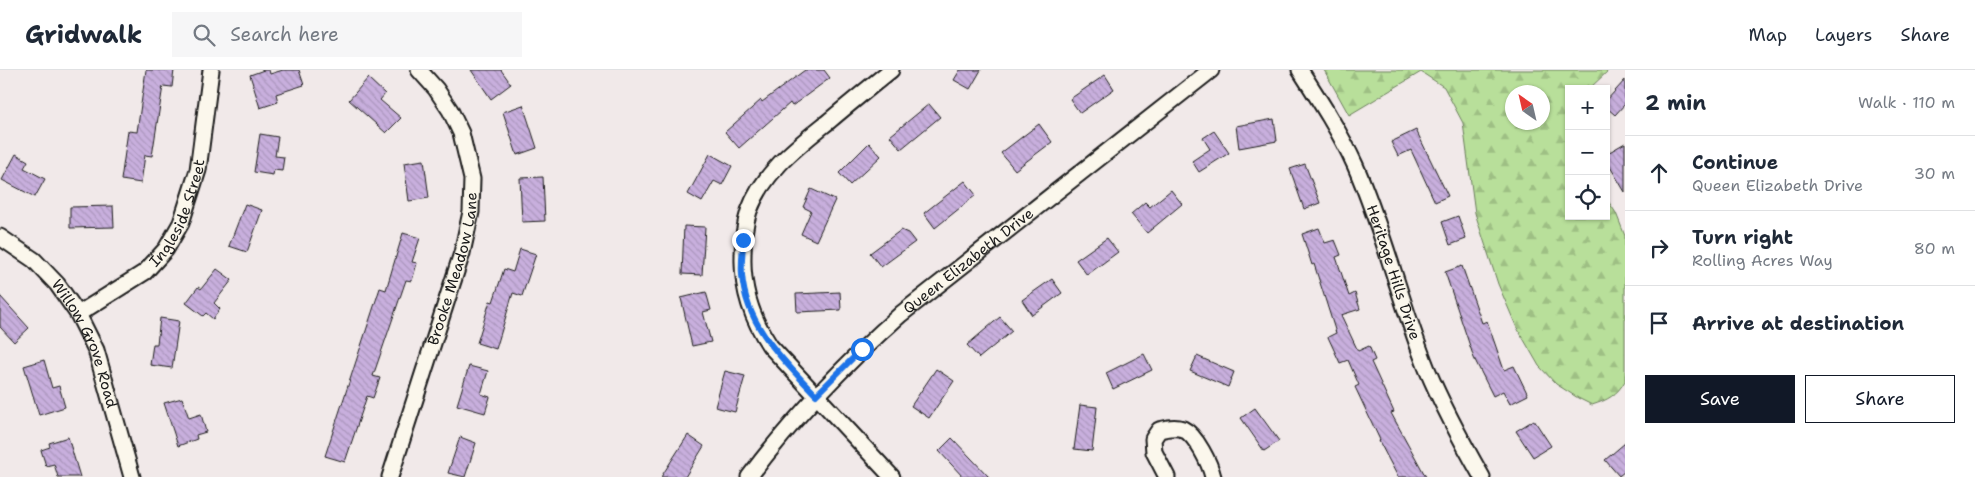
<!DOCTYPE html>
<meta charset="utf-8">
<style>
body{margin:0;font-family:"Shantell Sans",sans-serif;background:#f6f6f7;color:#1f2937}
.controls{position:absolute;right:15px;top:15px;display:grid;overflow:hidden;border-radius:0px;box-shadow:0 1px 4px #0004}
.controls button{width:45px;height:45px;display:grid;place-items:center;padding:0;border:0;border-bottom:1px solid #e0e1e3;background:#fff;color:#1f2937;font:25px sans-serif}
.compass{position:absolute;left:1505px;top:15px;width:45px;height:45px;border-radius:50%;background:#fff;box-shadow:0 1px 4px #0004;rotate:326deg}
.stop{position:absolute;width:15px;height:15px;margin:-11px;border:4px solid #1a73e8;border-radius:50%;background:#fff}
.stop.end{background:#1a73e8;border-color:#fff;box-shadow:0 1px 5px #0008}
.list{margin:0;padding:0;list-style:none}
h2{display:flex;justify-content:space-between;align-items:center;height:65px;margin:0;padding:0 20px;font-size:21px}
h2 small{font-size:16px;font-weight:400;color:#747a83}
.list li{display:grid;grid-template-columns:32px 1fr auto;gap:15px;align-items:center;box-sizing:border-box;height:75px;padding:0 20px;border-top:1px solid #e0e1e3}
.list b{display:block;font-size:19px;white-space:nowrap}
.list p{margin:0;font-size:16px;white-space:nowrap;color:#747a83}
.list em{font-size:16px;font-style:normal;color:#747a83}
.actions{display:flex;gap:10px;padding:15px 20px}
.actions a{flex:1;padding:11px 0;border:1px solid #111827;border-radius:0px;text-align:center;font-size:18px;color:#111827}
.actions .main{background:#111827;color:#fff}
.icon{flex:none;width:28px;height:28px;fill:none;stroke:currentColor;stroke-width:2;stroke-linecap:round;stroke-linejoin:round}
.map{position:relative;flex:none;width:1625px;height:407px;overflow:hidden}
header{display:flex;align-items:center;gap:30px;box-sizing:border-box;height:70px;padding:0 25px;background:#fff;border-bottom:1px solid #e0e1e3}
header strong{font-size:24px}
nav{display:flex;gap:28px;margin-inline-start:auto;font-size:18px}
.search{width:350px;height:45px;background:#f6f6f7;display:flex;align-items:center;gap:12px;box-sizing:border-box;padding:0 18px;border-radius:0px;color:#747a83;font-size:19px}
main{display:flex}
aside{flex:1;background:#fff}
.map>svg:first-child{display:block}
.forest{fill:url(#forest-firs);stroke:#6a7e5b;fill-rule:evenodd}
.building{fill:url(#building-back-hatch);stroke:#1c1c1c}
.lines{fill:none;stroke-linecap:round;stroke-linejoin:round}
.minor-casing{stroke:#1c1c1c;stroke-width:19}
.minor{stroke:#fbf7ec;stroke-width:15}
.route{stroke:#1a73e8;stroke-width:6}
.labels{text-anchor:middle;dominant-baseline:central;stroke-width:5;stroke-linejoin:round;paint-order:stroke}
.street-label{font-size:15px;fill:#1c1c1c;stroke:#fbf7ec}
</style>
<header>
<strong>Gridwalk</strong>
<div class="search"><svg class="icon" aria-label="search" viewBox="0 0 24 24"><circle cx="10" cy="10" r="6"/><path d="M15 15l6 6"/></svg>Search here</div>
<nav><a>Map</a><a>Layers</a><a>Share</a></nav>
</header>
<main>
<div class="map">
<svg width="1625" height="407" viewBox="0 0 1625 407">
<defs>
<pattern id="forest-firs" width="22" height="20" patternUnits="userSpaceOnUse" patternTransform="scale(1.25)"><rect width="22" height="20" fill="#b8df9a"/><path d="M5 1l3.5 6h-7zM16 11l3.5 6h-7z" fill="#9ebf84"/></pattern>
<pattern id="building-back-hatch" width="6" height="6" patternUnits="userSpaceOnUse" patternTransform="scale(1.25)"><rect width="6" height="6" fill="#c8afdd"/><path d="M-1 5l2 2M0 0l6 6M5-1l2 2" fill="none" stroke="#ab96bd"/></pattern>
</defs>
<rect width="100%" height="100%" fill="#f1e9e9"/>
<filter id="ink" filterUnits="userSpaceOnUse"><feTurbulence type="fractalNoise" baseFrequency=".02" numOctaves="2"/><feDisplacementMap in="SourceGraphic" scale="10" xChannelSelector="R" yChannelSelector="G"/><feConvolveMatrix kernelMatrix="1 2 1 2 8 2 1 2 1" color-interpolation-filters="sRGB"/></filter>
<g filter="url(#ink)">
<!-- forest -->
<path class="forest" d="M1324,0H1609L1589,19H1569V146H1606V128L1616,143L1625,166V311C1617,325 1608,330 1592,335L1578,328L1556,314L1539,296L1516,256L1498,214L1475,143L1463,53L1444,17L1421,2L1349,45ZM1512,22H1542V52H1512Z"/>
<!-- building -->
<g class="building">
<path d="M146,0H174L172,17L163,16L152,86L145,85L141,113L121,110L128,61L137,62Z"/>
<path d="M264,0H269L270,4L283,0H299L304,15L276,24L278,32L260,38L250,5Z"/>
<path d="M471,0H501L511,14L491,29Z"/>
<path d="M805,0H824L830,8L792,36L790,33L739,78L725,62L761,30L762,32Z"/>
<path d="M960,0H981L970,19L954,10Z"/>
<path d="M1105,5L1114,19L1080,43L1070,29Z"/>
<path d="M368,8L385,24L380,30L401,48L386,63L349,30Z"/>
<path d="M1625,10V34L1615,45L1606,37V31Z"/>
<path d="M929,34L940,47L901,79L890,66Z"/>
<path d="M523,35L537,78L517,85L503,42Z"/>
<path d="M1274,49L1277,71L1239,78L1236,56Z"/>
<path d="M1039,54L1052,72L1015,100L1001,83Z"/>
<path d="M1416,60L1448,126L1435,132L1411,80L1398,86L1391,72Z"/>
<path d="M1214,61L1229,83L1199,102L1192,91L1210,79L1203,68Z"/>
<path d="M260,64L278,67L275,86L284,87L282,101L274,100L273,105L254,102Z"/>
<path d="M869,73L881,86L850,115L839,103Z"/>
<path d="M1625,73V122L1606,90V84Z"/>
<path d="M16,84L28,91L24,98L45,109L35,127L2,110Z"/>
<path d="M710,84L732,96L722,115L714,111L702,132L688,124Z"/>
<path d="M424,90L429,128L409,131L404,93Z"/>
<path d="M1305,94L1320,133L1304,139L1290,99Z"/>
<path d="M543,107L545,151L522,152L520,108Z"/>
<path d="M965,111L976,125L935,158L924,143Z"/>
<path d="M811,119L835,130L816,171L801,164L811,141L803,137Z"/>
<path d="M1171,120L1182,134L1147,163L1131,144L1145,132L1150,137Z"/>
<path d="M245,134L262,140L247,182L229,176Z"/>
<path d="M113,136L114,157L70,158V137Z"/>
<path d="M1458,146L1466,169L1450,175L1442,152Z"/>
<path d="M684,156L705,157L702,205L682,204Z"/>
<path d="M1319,158L1325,173L1335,170L1341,185L1336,187L1349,226L1355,223L1360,239L1341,245L1358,281L1369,276L1375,290L1371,292L1394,342L1391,343L1426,407H1398L1379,371L1380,370L1355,317L1359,315L1348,290L1340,293L1328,267L1336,263L1314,194L1312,195L1302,164Z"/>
<path d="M901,160L908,163L915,172L881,197L870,183Z"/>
<path d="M403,163L420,168L412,192L417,193L412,211L406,210L373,306L380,308L373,328L367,326L345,392L325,386L380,218L386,220Z"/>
<path d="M1107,168L1118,182L1087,205L1076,190Z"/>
<path d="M520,179L536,184L522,226L513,223L496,279L477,273L490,231L493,232L504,199L513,202Z"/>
<path d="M1462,196L1482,253L1487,251L1504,300L1514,296L1528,325L1510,334L1503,321L1493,326L1474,288L1445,202Z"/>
<path d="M217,199L232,210L214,233L220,239L213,249L206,243L203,246L186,233L198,217L201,219Z"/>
<path d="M1052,209L1062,223L1032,245L1022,230Z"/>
<path d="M706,222L711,240L703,242L711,272L692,276L681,228Z"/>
<path d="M840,222L841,240L797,242L796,224Z"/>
<path d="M0,226L29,258L14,272L0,257Z"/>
<path d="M1000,247L1012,261L979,288L967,275Z"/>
<path d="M160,248L179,251L172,298L150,295L153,274H157Z"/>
<path d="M1144,284L1152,300L1113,319L1106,303Z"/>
<path d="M1197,286L1234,302L1228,317L1190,301Z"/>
<path d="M44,290L52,318L59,316L65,337L39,345L24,296Z"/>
<path d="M469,296L488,301L481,324L490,327L485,343L457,335Z"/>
<path d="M936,299L954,311L929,348L911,336Z"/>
<path d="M725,301L745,306L735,342L715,337Z"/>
<path d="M182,328L189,348L201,344L206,362L196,365L197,369L178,376L164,333Z"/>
<path d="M1080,335L1097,337L1092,381L1074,379Z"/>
<path d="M1255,338L1279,371L1264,381L1241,348Z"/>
<path d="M1534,350L1551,376L1533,387L1516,361Z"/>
<path d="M688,365L704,376L685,407H661Z"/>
<path d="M68,367L80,407H58L54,394L46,396L41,380L50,377L49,373Z"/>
<path d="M460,367L476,373L465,407L448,403Z"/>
<path d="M952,368L989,407H963L939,381Z"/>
<path d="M1625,373V401L1619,406L1605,390Z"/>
</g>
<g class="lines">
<defs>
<g id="minor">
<path d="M891,0C870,17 849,34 829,51C798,76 763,102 749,141C744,156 743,171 743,186C742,219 752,249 770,276L892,407"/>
<path id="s1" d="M1300,0C1320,31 1340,62 1355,95C1384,161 1400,232 1427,299C1443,337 1462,372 1482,407"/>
<path id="s2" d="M0,167L34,190L57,214L78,244L96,280L132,407"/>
<path id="s3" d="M78,244L145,202L166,179L181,153L198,100L211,0"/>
<path id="s4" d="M390,407L462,183L471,142L472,109L461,63L450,40L436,19L419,0"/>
<path id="s5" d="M749,407C794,347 845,294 901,244L1211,0"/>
<path d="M1167,407L1154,382L1153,369L1159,360C1167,358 1175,356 1183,359C1196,365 1210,394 1213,407"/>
</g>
</defs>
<!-- minor casing -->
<use href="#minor" class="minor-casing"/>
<!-- minor -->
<use href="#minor" class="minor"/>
</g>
</g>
<g class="lines" filter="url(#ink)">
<!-- route -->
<path class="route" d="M743,170C743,181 741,193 742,205C746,256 783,290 816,325L862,279"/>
</g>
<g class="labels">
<!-- street labels -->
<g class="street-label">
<text stroke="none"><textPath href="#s3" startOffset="148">Ingleside Street</textPath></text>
<text stroke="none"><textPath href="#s5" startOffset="309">Queen Elizabeth Drive</textPath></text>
<text stroke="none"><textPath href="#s4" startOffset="218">Brooke Meadow Lane</textPath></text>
<text stroke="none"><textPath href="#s1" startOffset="224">Heritage Hills Drive</textPath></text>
<text stroke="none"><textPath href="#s2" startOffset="141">Willow Grove Road</textPath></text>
</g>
</g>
</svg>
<div class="controls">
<button>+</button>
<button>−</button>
<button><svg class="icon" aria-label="locate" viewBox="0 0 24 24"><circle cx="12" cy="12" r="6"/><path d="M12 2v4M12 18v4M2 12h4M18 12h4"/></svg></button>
</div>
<svg class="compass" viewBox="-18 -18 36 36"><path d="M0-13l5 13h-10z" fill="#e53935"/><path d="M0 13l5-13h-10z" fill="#747a83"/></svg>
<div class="stop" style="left:862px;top:279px"></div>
<div class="stop end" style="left:743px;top:170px"></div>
</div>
<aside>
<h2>2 min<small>Walk · 110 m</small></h2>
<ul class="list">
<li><svg class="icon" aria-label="ahead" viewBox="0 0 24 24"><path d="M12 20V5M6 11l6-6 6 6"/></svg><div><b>Continue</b><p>Queen Elizabeth Drive</p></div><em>30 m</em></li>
<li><svg class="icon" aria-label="right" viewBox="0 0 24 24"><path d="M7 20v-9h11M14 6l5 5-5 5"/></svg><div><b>Turn right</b><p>Rolling Acres Way</p></div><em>80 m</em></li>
<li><svg class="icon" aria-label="arrive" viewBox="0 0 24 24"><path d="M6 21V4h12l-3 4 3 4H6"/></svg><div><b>Arrive at destination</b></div></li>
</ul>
<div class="actions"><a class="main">Save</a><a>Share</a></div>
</aside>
</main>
